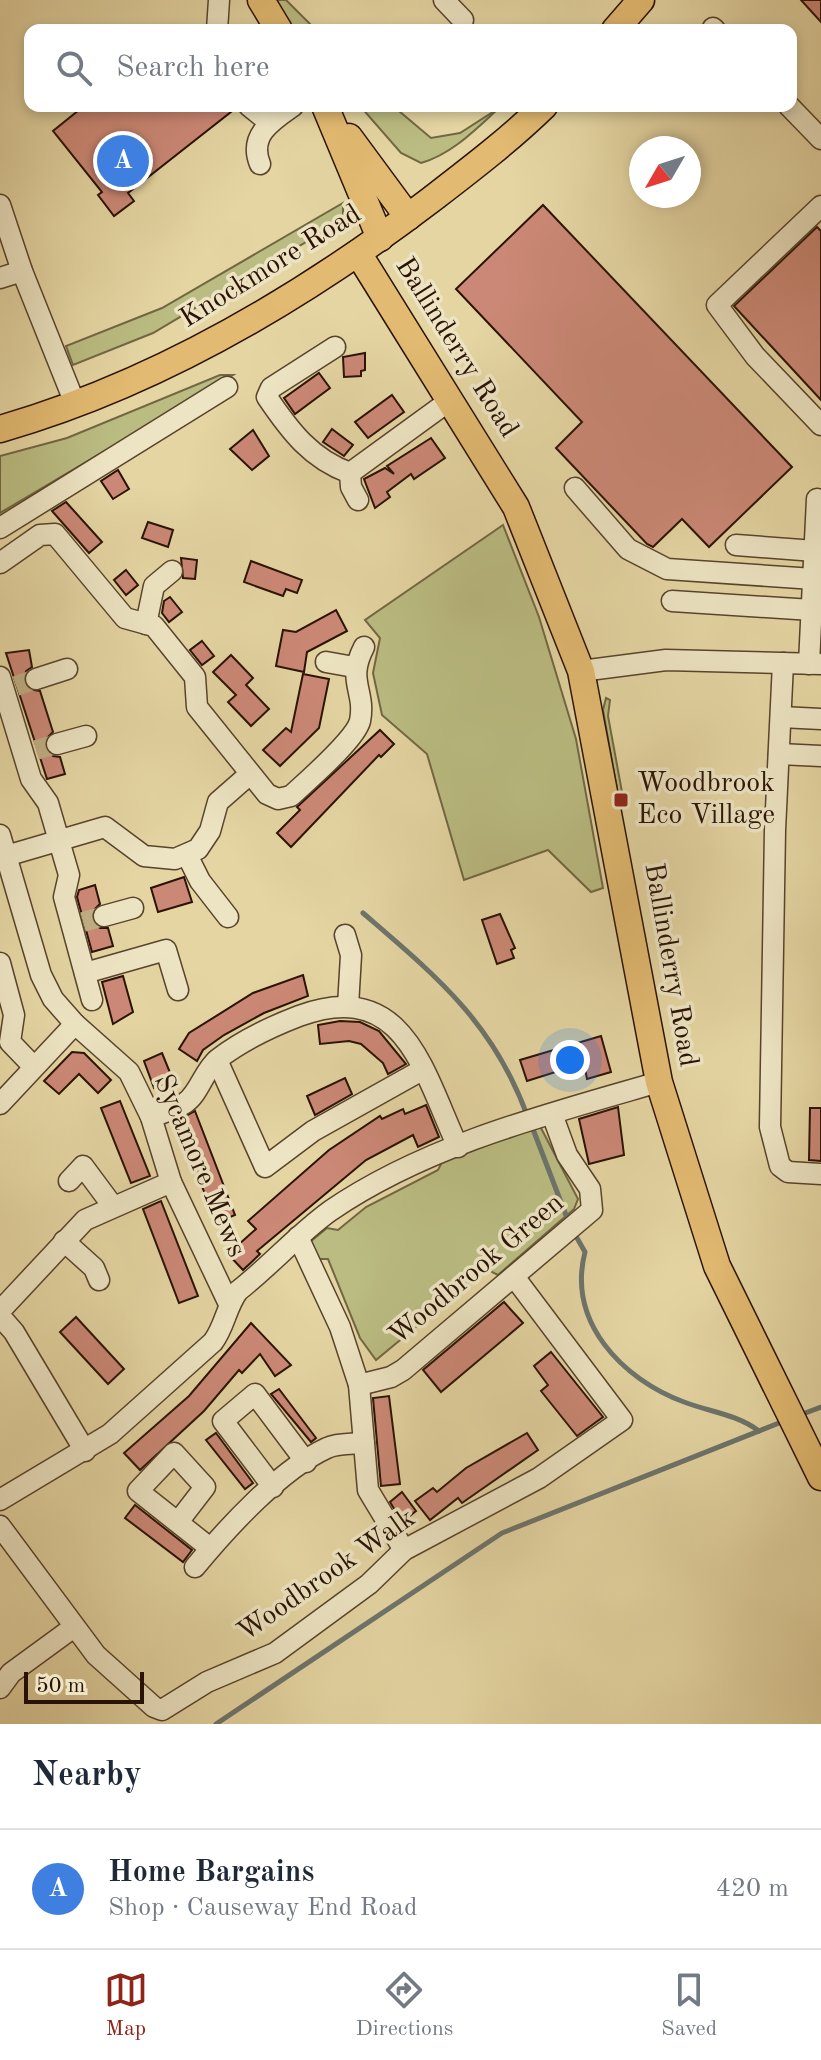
<!DOCTYPE html>
<meta charset="utf-8">
<style>
body{margin:0;font-family:"Old Standard TT",serif;background:#f2f2f3;color:#1f2937}
.compass{position:absolute;left:629px;top:136px;width:72px;height:72px;border-radius:50%;background:#fff;box-shadow:0 4px 12px #0003;rotate:231deg}
.scale{position:absolute;left:24px;bottom:20px;width:120px;box-sizing:border-box;padding-left:8px;border:4px solid #2a1205;border-top:0;font-size:22px;line-height:28px;white-space:nowrap;color:#2a1205;-webkit-text-stroke:6px #ede4c3;paint-order:stroke}
.you{position:absolute;left:570px;top:1060px;width:28px;height:28px;margin:-20px;border:6px solid #fff;border-radius:50%;background:#1a73e8;box-shadow:0 0 0 12px #1a73e833}
.badge{display:grid;place-items:center;width:52px;height:52px;border-radius:50%;background:#8f2418;color:#fff;font-size:26px;font-weight:700}
.pin{position:absolute;translate:-50% -50%;border:4px solid #fff;box-shadow:0 2px 8px #0006}
.list{margin:0;padding:0;list-style:none}
h2{display:flex;justify-content:space-between;align-items:center;height:104px;margin:0;padding:0 32px;font-size:34px}
h2 small{font-size:26px;font-weight:400;color:#747a83}
.list li{display:grid;grid-template-columns:52px 1fr auto;gap:24px;align-items:center;box-sizing:border-box;height:120px;padding:0 32px;border-top:2px solid #e0e1e3}
.list b{display:block;font-size:30px;white-space:nowrap}
.list p{margin:0;font-size:26px;white-space:nowrap;color:#747a83}
.list em{font-size:26px;font-style:normal;color:#747a83}
.icon{flex:none;width:44px;height:44px;fill:none;stroke:currentColor;stroke-width:2;stroke-linecap:round;stroke-linejoin:round}
.map{position:relative;flex:none;width:821px;height:1724px;overflow:hidden}
.search{position:absolute;background:#fff;box-shadow:0 4px 12px #0003;left:24px;right:24px;top:24px;height:88px;display:flex;align-items:center;gap:20px;box-sizing:border-box;padding:0 28px;border-radius:16px;color:#747a83;font-size:30px}
.sheet{height:224px;background:#fff}
nav{display:flex;justify-content:space-around;align-items:center;box-sizing:border-box;height:112px;border-top:2px solid #e0e1e3;background:#fff;font-size:22px;color:#747a83}
nav a{display:grid;justify-items:center;gap:4px}
nav .on{color:#8f2418}
.map>svg:first-child{display:block}
.green{fill:#babc81;stroke:#726743;stroke-width:2}
.lines{fill:none;stroke-linecap:round;stroke-linejoin:round}
.stream{stroke:#6d746c;stroke-width:5}
.building{fill:#cb8876;stroke:#2a1205;stroke-width:2}
.minor-tunnel{stroke:#bfae83;stroke-width:20;stroke-dasharray:20 10;stroke-linecap:butt}
.minor-casing{stroke:#58432c;stroke-width:23}
.major-casing{stroke:#2a1205;stroke-width:29}
.minor{stroke:#ede4c3;stroke-width:20}
.major{stroke:#e2ba71;stroke-width:26}
.poi-dot{fill:#8f2418;stroke:#ede4c3;stroke-width:3}
.labels{text-anchor:middle;dominant-baseline:central;stroke-width:7;stroke-linejoin:round;paint-order:stroke}
.street-label{font-size:28px;fill:#2a1205;stroke:#ede4c3}
.poi-label{font-size:28px;fill:#2a1205;stroke:#ede4c3;text-anchor:start}
</style>
<div class="map">
<svg width="821" height="1724" viewBox="0 0 821 1724">
<rect width="100%" height="100%" fill="#e4d5a2"/>
<filter id="stains"><feTurbulence type="fractalNoise" baseFrequency=".0025" numOctaves="4"/><feColorMatrix values="0 0 0 0 .2 0 0 0 0 .09 0 0 0 0 .02 0 0 0 .5 -.17"/></filter>
<radialGradient id="worn" r=".72"><stop offset=".6" stop-color="#630" stop-opacity="0"/><stop offset="1" stop-color="#630" stop-opacity=".3"/></radialGradient>
<!-- green -->
<g class="green">
<path d="M274,0H286L316,30H293L270,3Z"/>
<path d="M360,106H393L431,138L460,133L499,108C475,130 452,154 421,163L401,153Z"/>
<path d="M343,203V215L338,223L153,333L73,365L66,346L162,308Z"/>
<path d="M220,375H233L0,513V456L67,438Z"/>
<path d="M503,525L539,617L576,739L603,888L591,892L548,850L464,880L427,754L382,715L373,673L380,638L365,620Z"/>
<path d="M606,698L610,700L608,716L622,792L618,795L603,710Z"/>
<path d="M532,1127L541,1128L578,1199L574,1209L498,1275L486,1269L376,1360L360,1338L328,1259H316L310,1242L327,1228L338,1230L366,1207L438,1170L442,1162Z"/>
</g>
<g class="lines">
<!-- stream -->
<g class="stream">
<path d="M363,913C435,975 493,1022 527,1115"/>
<path d="M531,1124L569,1223"/>
<path d="M573,1231L585,1252C567,1322 622,1379 684,1402C710,1412 736,1414 759,1431"/>
<path d="M800,1415L821,1407"/>
<path d="M216,1724L502,1533L784,1421"/>
</g>
</g>
<!-- building -->
<g class="building">
<path d="M801,0H821V22Z"/>
<path d="M84,106H236V108L128,193L134,201L114,216L98,195L102,192L53,131Z"/>
<path d="M543,205L792,467L709,547L682,519L653,547L647,544L556,448L582,422L456,289Z"/>
<path d="M817,227L821,231V400L734,306Z"/>
<path d="M365,353V370L361,371V376L344,377L343,357Z"/>
<path d="M319,373L330,388L295,414L284,398Z"/>
<path d="M392,395L404,412L368,438L355,422Z"/>
<path d="M332,429L353,445L344,456L323,442Z"/>
<path d="M253,430L269,456L252,470L230,449Z"/>
<path d="M431,438L445,458L414,479L411,474L387,492L390,497L375,508L364,479L385,468L394,474L387,466Z"/>
<path d="M118,470L129,489L113,499L101,481Z"/>
<path d="M66,502L102,542L89,553L52,511Z"/>
<path d="M148,522L173,530L168,547L142,538Z"/>
<path d="M181,558L197,560L195,579L183,578Z"/>
<path d="M251,561L302,580L297,593L286,589L283,596L244,582Z"/>
<path d="M126,570L138,585L126,595L114,580Z"/>
<path d="M170,597L182,612L169,622L162,613L164,601Z"/>
<path d="M336,610L347,631L307,652L304,672L276,666L283,630L296,632Z"/>
<path d="M202,641L214,656L202,665L190,650Z"/>
<path d="M29,650L32,667L26,671L23,682L28,689L40,691L53,732L45,740V748L53,756L60,757L65,774L47,779L6,653Z"/>
<path d="M231,655L253,678L246,685L269,709L251,726L228,702L236,695L213,672Z"/>
<path d="M303,674L329,679L319,728L280,766L263,750L286,728L291,732Z"/>
<path d="M380,730L394,744L381,757L379,755L291,847L277,833L300,810L297,807Z"/>
<path d="M184,877L192,902L158,912L151,888Z"/>
<path d="M95,885L100,904L92,912V920L100,928H108L113,946L92,952L77,897L79,890Z"/>
<path d="M500,914L515,948L511,950L514,958L497,964L482,920Z"/>
<path d="M303,975L308,996L264,1013L224,1035L203,1050L197,1061L179,1049L189,1033L253,993Z"/>
<path d="M123,976L133,1012L113,1024L102,982Z"/>
<path d="M340,1021L360,1022L379,1031L406,1064L388,1074L383,1063L361,1044L349,1041L320,1044L318,1025Z"/>
<path d="M601,1036L611,1072L587,1079L584,1063L527,1081L520,1060Z"/>
<path d="M72,1052L84,1053L111,1080L98,1093L79,1074L59,1094L44,1081Z"/>
<path d="M162,1053L173,1080L154,1088L144,1061Z"/>
<path d="M345,1078L352,1094L315,1115L307,1096Z"/>
<path d="M120,1101L150,1176L131,1183L101,1108Z"/>
<path d="M426,1105L439,1137L418,1147L413,1135L366,1160L257,1251L260,1254L243,1270L228,1254L256,1229L248,1221L329,1150L380,1116L382,1119L403,1109L405,1114Z"/>
<path d="M618,1107L624,1155L589,1164L579,1119Z"/>
<path d="M810,1108H821V1161L809,1160Z"/>
<path d="M195,1111L235,1215L216,1223L177,1121Z"/>
<path d="M161,1201L198,1296L179,1303L143,1209Z"/>
<path d="M504,1302L523,1323L441,1392L423,1370Z"/>
<path d="M76,1317L124,1369L108,1384L60,1332Z"/>
<path d="M251,1323L291,1365L275,1376L260,1354L242,1373L239,1370L204,1411L140,1470L124,1453L189,1396Z"/>
<path d="M551,1352L603,1417L577,1436L541,1391L548,1385L534,1366Z"/>
<path d="M279,1389L316,1438L311,1442L271,1394Z"/>
<path d="M389,1396L400,1484L381,1486L373,1398Z"/>
<path d="M216,1433L253,1483L245,1489L206,1440Z"/>
<path d="M527,1433L538,1450L462,1503L458,1498L430,1520L415,1501L433,1488L437,1492L466,1468Z"/>
<path d="M402,1492L416,1511L402,1522L390,1502Z"/>
<path d="M135,1505L192,1550L183,1562L125,1518Z"/>
</g>
<g class="lines">
<!-- minor-tunnel -->
<g class="minor-tunnel">
<path d="M16,686L36,679"/>
<path d="M36,750L57,744"/>
<path d="M83,922L104,916"/>
</g>
<defs>
<g id="minor">
<path d="M444,0L463,20"/>
<path d="M713,28L715,30"/>
<path d="M217,30L219,0"/>
<path d="M249,106L269,122"/>
<path d="M789,106L821,139"/>
<path d="M260,164C248,135 273,120 293,106"/>
<path d="M0,205L22,271L76,406"/>
<path d="M821,206L717,305L755,356L821,425"/>
<path d="M0,278L22,271"/>
<path d="M335,347L271,388L267,397C290,431 311,459 350,473L449,401"/>
<path d="M350,473L351,487L358,500"/>
<path d="M575,488L628,549L667,569L814,579"/>
<path d="M0,528L227,387"/>
<path d="M736,545L815,551"/>
<path d="M0,563L40,535L55,534L125,618L154,626L195,677L197,707L267,794L278,799L291,796C307,781 355,740 360,721C366,690 346,682 364,647"/>
<path d="M672,601L812,610"/>
<path d="M146,624L154,586L172,571"/>
<path d="M326,662L354,667"/>
<path d="M783,663L775,830L770,1127L780,1166L788,1172L821,1174"/>
<path d="M809,664L817,499"/>
<path d="M581,671L666,660L821,664"/>
<path d="M0,677L31,779L48,803L69,875L64,897L92,1000"/>
<path d="M36,679L67,669"/>
<path d="M781,717L821,719"/>
<path d="M57,744L86,736"/>
<path d="M779,754L821,756"/>
<path d="M0,835L41,975L53,999L75,1024L129,1072L151,1117L171,1182L229,1304"/>
<path d="M187,855L200,881L228,917"/>
<path d="M6,856L105,827L144,856L175,859L198,849L210,831L218,802L250,774"/>
<path d="M104,916L133,908"/>
<path d="M345,935L351,955L348,1006"/>
<path d="M0,963L14,1015L10,1042L34,1067"/>
<path d="M85,973L166,950L178,990"/>
<path d="M217,1060L265,1167L313,1131L422,1070"/>
<path d="M0,1104L75,1024"/>
<path d="M151,1117C161,1113 175,1110 185,1103C199,1094 204,1070 218,1059C240,1042 273,1026 299,1016C404,977 423,1071 458,1147"/>
<path d="M69,1181L83,1166L112,1205"/>
<path d="M298,1237L340,1327L359,1385L368,1490L404,1550"/>
<path d="M64,1241L94,1268L99,1280"/>
<path d="M0,1311L85,1220L171,1182"/>
<path d="M0,1316L14,1332L85,1451"/>
<path d="M359,1385L391,1377L403,1370L592,1210L590,1189L567,1155L552,1114"/>
<path d="M273,1487L223,1421L255,1394L306,1462"/>
<path d="M0,1500L110,1434L213,1342C225,1326 226,1307 238,1291C270,1266 297,1235 330,1211C426,1145 548,1114 659,1082"/>
<path d="M178,1522L205,1487L174,1453L138,1491L210,1548"/>
<path d="M0,1526L96,1655L154,1707L162,1710L207,1682L275,1653L369,1584L404,1550L539,1478L622,1420L515,1278"/>
<path d="M195,1567C227,1528 281,1469 327,1448C337,1443 353,1444 364,1443"/>
<path d="M0,1688L11,1673L74,1627"/>
</g>
<g id="major">
<path d="M261,0L279,30"/>
<path d="M615,30L641,0"/>
<path d="M325,106L380,238"/>
<path d="M349,137L408,217"/>
<path d="M358,253L516,507L581,671L659,1082L717,1266L821,1477"/>
<path d="M0,429C158,384 302,298 432,199C471,169 509,140 544,106"/>
</g>
</defs>
<!-- minor casing -->
<use href="#minor" class="minor-casing"/>
<!-- major casing -->
<use href="#major" class="major-casing"/>
<!-- minor -->
<use href="#minor" class="minor"/>
<!-- major -->
<use href="#major" class="major"/>
</g>
<!-- markers -->
<rect class="poi-dot" x="613" y="792" width="16" height="16" rx="4"/>
<g class="labels">
<!-- street labels -->
<g class="street-label">
<text transform="translate(271 267) rotate(-32)">Knockmore Road</text>
<text transform="translate(456 348) rotate(58)">Ballinderry Road</text>
<text transform="translate(670 965) rotate(80)">Ballinderry Road</text>
<text transform="translate(199 1166) rotate(67)">Sycamore Mews</text>
<text transform="translate(477 1270) rotate(-40)">Woodbrook Green</text>
<text transform="translate(327 1576) rotate(-35)">Woodbrook Walk</text>
</g>
<!-- poi labels -->
<g class="poi-label">
<text x="637" y="784">Woodbrook<tspan x="637" dy="32">Eco Village</tspan></text>
</g>
</g>
<rect width="100%" height="100%" filter="url(#stains)"/>
<rect width="100%" height="100%" fill="url(#worn)"/>
</svg>
<svg class="compass" viewBox="-18 -18 36 36"><path d="M0-13l5 13h-10z" fill="#e53935"/><path d="M0 13l5-13h-10z" fill="#747a83"/></svg>
<div class="scale">50 m</div>
<div class="you"></div>
<div class="pin badge" style="left:123px;top:161px;background:#3f7fe0">A</div>
<div class="search"><svg class="icon" aria-label="search" viewBox="0 0 24 24"><circle cx="10" cy="10" r="6"/><path d="M15 15l6 6"/></svg>Search here</div>
</div>
<section class="sheet">
<h2>Nearby<small></small></h2>
<ul class="list">
<li><span class="badge" style="background:#3f7fe0">A</span><div><b>Home Bargains</b><p>Shop · Causeway End Road</p></div><em>420 m</em></li>
</ul>
</section>
<nav>
<a class="on"><svg class="icon" aria-label="map" viewBox="0 0 24 24"><path d="M3 6l6-2 6 2 6-2v14l-6 2-6-2-6 2zM9 4v14M15 6v14"/></svg>Map</a>
<a><svg class="icon" aria-label="directions" viewBox="0 0 24 24"><path d="M12 3l9 9-9 9-9-9zM9 14v-3h6M13 9l2 2-2 2"/></svg>Directions</a>
<a><svg class="icon" aria-label="saved" viewBox="0 0 24 24"><path d="M7 4h10v16l-5-4-5 4z"/></svg>Saved</a>
</nav>
